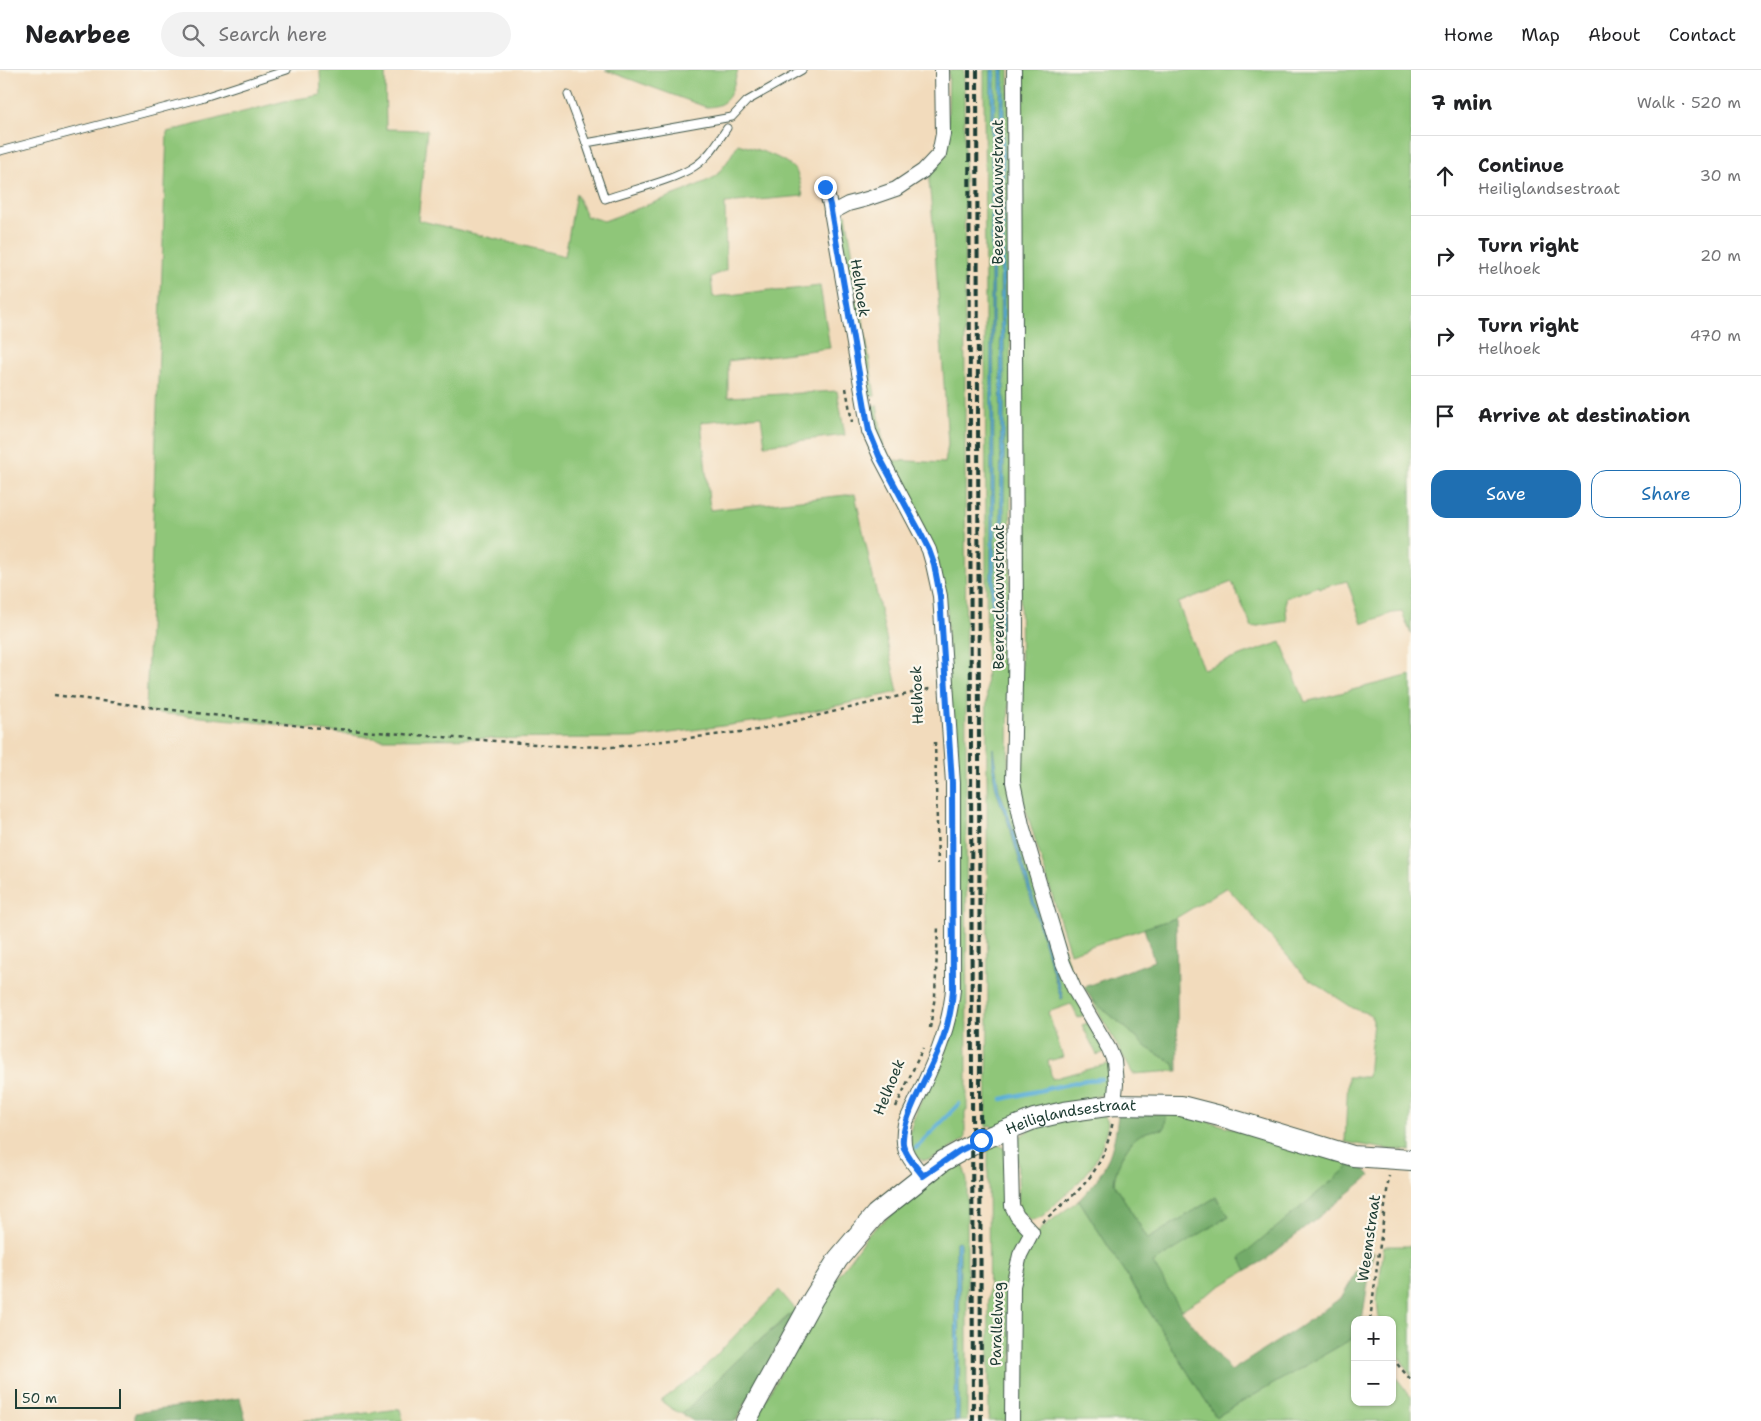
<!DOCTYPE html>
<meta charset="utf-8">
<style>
body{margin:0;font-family:"Shantell Sans",sans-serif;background:#f2f2f2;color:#202124}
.controls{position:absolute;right:15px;bottom:15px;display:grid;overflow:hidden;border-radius:10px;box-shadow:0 1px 4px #0004}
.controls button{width:45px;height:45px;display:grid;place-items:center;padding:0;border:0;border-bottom:1px solid #e0e0e0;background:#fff;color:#202124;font:25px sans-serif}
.scale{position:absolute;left:15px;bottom:12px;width:106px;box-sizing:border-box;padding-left:5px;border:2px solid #1f3d34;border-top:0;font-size:14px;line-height:18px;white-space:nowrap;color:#1f3d34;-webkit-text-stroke:4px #fbf7ec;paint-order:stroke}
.stop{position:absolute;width:15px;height:15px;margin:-11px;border:4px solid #1a73e8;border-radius:50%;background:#fff}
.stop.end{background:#1a73e8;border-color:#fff;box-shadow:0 1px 5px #0008}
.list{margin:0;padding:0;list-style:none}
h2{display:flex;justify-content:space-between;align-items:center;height:65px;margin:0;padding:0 20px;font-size:21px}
h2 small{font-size:16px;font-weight:400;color:#757577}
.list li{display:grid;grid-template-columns:32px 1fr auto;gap:15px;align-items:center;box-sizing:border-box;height:80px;padding:0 20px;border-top:1px solid #e0e0e0}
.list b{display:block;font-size:19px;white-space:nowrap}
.list p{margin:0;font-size:16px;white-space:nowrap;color:#757577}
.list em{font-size:16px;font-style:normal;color:#757577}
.actions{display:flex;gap:10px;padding:15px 20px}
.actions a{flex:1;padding:11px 0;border:1px solid #1f6fb2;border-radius:15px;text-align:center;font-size:18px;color:#1f6fb2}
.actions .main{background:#1f6fb2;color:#fff}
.icon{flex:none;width:28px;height:28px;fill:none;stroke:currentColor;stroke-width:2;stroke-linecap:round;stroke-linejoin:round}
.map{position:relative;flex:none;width:1411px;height:1351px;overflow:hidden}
header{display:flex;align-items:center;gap:30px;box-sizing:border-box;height:70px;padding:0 25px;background:#fff;border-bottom:1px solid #e0e0e0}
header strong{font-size:24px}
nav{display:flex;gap:28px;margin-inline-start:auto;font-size:18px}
.search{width:350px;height:45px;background:#f2f2f2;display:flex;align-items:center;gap:12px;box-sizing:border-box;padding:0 18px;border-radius:28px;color:#757577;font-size:19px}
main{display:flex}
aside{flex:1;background:#fff}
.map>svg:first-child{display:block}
.green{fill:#8fc679;stroke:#578256;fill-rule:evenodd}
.forest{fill:#73ab69;stroke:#49744e}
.water{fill:#5bafd7;stroke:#3d7686}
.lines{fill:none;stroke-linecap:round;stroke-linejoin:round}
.stream{stroke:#5bafd7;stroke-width:4.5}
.lane-casing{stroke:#3f5548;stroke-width:9}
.street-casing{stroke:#3f5548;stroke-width:16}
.secondary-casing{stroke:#3f5548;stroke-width:22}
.path{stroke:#3f5548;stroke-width:2.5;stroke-dasharray:4 4;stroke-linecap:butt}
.lane{stroke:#fff;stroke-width:7}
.street{stroke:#fff;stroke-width:14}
.secondary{stroke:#fff;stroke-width:20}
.rail{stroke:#1f3d34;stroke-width:4;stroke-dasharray:8 4;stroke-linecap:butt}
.route{stroke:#1a73e8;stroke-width:6}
.labels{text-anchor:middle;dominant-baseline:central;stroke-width:4.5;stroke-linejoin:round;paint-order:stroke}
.street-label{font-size:15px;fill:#1f3d34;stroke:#fbf7ec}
</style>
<header>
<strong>Nearbee</strong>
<div class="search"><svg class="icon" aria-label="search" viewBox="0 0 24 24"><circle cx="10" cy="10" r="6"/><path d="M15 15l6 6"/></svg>Search here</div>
<nav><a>Home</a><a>Map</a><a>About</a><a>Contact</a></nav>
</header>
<main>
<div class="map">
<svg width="1411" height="1351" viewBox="0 0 1411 1351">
<rect width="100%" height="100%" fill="#fbf7ec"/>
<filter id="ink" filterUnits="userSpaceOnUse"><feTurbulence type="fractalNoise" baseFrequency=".02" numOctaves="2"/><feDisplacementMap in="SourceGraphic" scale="10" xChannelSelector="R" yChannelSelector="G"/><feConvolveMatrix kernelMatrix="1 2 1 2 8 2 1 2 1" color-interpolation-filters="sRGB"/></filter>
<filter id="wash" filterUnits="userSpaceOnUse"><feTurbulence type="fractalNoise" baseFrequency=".0096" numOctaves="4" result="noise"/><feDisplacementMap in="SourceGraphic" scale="20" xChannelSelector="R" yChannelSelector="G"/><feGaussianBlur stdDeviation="1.12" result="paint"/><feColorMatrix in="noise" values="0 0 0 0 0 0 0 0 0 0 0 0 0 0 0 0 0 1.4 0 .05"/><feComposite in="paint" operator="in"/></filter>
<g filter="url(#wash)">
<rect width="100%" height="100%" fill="#f2dbbc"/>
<!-- green -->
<g class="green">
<path d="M320,0H385L386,59L427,60L418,150L565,186L576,123L586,146L604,151L685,121L715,107L727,92L738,74C754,79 788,87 797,103C800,110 801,119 803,126L725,133L726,200L711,207L713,227L770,220L776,221L820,216L830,278L728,291V327L837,321L845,365L765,375L761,346L701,352L710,440L855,424L898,622L782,648L633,668L381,669L265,653L146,642L167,62L285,31L321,25Z"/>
<path d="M605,0H738C732,20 731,37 706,37Z"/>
<path d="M949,0H964L967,1041H965V1069C955,1075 934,1091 923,1090C919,1090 917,1087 914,1084C897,1063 934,1009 943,988C948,976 951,963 954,951L947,540L883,381L868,337L877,335L884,379L891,390L945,393L948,374L934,164L929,111L931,98L947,85Z"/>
<path d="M984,0H1009L1011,405L1008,697L1084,945L1078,948L1071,934L1048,942L1063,987L1048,991L1052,1009L1107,994L1110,996C1110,1008 1112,1018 1101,1025L992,1058L991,1055L986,1057L988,951ZM1008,744L1063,928L1062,929L1054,907Z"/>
<path d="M1018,0H1411V564L1402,542L1392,543L1362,554L1347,511L1320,518L1318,516L1285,528L1287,551L1252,557L1232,512L1178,533L1203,599L1281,572L1305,632L1411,605V1081L1386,1079L1345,1072L1348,1007H1368L1373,951L1371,945L1353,938L1306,907L1227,817L1176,848L1070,883L1018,714L1021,665Z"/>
<path d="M846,144L859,221L849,222L836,146Z"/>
<path d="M860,231L875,326L866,327L851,232Z"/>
<path d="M1092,930L1126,958L1146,977L1174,994L1176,1001L1133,1004Z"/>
<path d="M1087,953L1106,982L1097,985L1082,955Z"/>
<path d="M1167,1043L1211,1052L1352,1094L1241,1188L1247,1200L1181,1240L1152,1193L1229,1146L1216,1127L1148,1169L1114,1113C1115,1099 1125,1076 1137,1067C1145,1061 1155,1060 1164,1059Z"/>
<path d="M1101,1046L1105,1047L1108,1052C1100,1094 1086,1107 1055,1134C1048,1141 1041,1150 1030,1150L1019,1140L1017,1072C1027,1050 1080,1049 1101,1046Z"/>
<path d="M995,1073L1003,1077L1007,1082L1023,1167L1007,1351H989L988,1076Z"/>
<path d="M962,1090L967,1111V1351H753L827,1222L868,1164L934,1109Z"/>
<path d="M1079,1130L1216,1347L1355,1267V1332H1392V1302L1411,1327V1351H1016V1227L1023,1191L1035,1166L1044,1156Z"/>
<path d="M1384,1176H1411V1305L1392,1276V1250H1379L1377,1231Z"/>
<path d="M779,1220L797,1241L788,1246L747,1281L682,1344L672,1339L661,1331L699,1303Z"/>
<path d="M400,1339L403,1351H299Z"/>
</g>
<!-- forest -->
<g class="forest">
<path d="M1176,848L1178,1001H1176L1174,994L1146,977L1126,958L1092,930L1084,917L1154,891L1144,858Z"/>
<path d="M1167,1043L1164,1059C1155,1060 1145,1061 1137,1067C1125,1076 1115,1099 1114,1113L1148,1169L1216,1127L1229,1146L1153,1193L1181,1240L1231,1301L1298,1258L1342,1227L1363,1191L1373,1182L1362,1250H1355V1267L1216,1347L1079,1130C1106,1103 1114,1082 1118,1045Z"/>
<path d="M1352,1094L1363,1097L1370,1106L1265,1190L1247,1200L1240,1188Z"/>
<path d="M797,1241L736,1351H693L682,1344L747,1281L789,1246Z"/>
<path d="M240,1328L246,1351H135V1343Z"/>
</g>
<!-- water -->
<g class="water">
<path d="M991,0H995V17L993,248L995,553L993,578L991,587Z"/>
<path d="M1000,0H1004V570H1001Z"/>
<path d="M993,678L999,720L1008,743L1063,928L1061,929L1007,749C995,721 992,709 993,678Z"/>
<path d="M960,1171L959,1351H955L956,1172Z"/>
</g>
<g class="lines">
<!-- stream -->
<g class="stream">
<path d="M1002,1029L1086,1010L1101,1009"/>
<path d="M916,1078L959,1034"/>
</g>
</g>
</g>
<g filter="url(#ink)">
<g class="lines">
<defs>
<g id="lane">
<path d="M568,25L586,73"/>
<path d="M727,58C718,71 709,87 695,96C673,111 631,120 605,129L586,73L732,47L747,31L802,0"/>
<path d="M0,81L201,28L287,0"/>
</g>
<g id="street">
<path d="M1014,0L1016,562L1013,712L1022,755L1063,893L1075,921L1109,979L1114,991L1116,1014L1114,1035"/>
<path d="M825,117L830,135L869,361L881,388L920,462L929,480L933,494L940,526L953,713V919C949,968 925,1011 905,1054C900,1080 908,1087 923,1106"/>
<path d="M831,143L848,134L867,129L896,119L923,101L939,84L943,64L942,0"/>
<path d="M1010,1058L1012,1136L1017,1146L1032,1162L1020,1185L1013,1216L1012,1351"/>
</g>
<g id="secondary">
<path id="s1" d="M746,1351L813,1229L838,1189L876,1144L943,1091L981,1070L1034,1049L1064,1042L1114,1035L1181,1036L1220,1046L1353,1086L1411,1090"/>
</g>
</defs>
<!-- lane casing -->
<use href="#lane" class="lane-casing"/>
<!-- street casing -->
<use href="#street" class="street-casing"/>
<!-- secondary casing -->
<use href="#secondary" class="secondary-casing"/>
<!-- path -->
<g class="path">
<path d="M846,318L852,352"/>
<path d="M54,625L309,657L562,676L612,677L757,660L933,618"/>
<path d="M935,672L938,794"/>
<path d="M930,958L935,926L938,857"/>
<path d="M896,1037L923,978"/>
<path d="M1042,1152C1082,1118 1102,1105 1113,1051"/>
<path d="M1370,1250L1389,1106"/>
<path d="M1392,1288L1411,1310"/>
</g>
<!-- lane -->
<use href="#lane" class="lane"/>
<!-- street -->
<use href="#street" class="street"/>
<!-- secondary -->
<use href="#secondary" class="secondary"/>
<!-- rail -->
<g class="rail">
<path d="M969,0L973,1351"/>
<path d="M977,0L981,1351"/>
</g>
</g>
</g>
<g class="lines" filter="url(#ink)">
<!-- route -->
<path class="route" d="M825,117L830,135L869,361L880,388L920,462L929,480L934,494L940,526L952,713L953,919C952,937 948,955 942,971C933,997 900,1050 903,1074C905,1086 916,1096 923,1106L959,1081L981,1070"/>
</g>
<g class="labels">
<!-- street labels -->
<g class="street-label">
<text transform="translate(998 122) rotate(-90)">Beerenclaauwstraat</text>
<text transform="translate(860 218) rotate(81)">Helhoek</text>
<text transform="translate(999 527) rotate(-90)">Beerenclaauwstraat</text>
<text transform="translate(917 625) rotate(-92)">Helhoek</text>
<text transform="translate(889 1017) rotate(-68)">Helhoek</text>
<text stroke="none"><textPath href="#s1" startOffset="468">Heiliglandsestraat</textPath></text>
<text transform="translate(1369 1168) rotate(-82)">Weemstraat</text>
<text transform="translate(997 1254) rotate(-88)">Parallelweg</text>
</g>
</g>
</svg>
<div class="controls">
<button>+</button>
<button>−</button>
</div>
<div class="scale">50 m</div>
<div class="stop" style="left:981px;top:1070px"></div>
<div class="stop end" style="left:825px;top:117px"></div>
</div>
<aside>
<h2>7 min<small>Walk · 520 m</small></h2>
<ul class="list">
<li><svg class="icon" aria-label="ahead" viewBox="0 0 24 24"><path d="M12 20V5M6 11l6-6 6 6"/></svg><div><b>Continue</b><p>Heiliglandsestraat</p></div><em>30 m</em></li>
<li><svg class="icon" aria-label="right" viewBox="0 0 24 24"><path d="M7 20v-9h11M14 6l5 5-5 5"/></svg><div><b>Turn right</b><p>Helhoek</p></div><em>20 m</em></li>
<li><svg class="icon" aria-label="right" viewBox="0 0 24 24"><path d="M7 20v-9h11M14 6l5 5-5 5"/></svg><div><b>Turn right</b><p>Helhoek</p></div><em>470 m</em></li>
<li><svg class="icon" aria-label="arrive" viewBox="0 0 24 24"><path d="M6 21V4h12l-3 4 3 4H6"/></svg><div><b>Arrive at destination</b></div></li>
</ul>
<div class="actions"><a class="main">Save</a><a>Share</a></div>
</aside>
</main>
